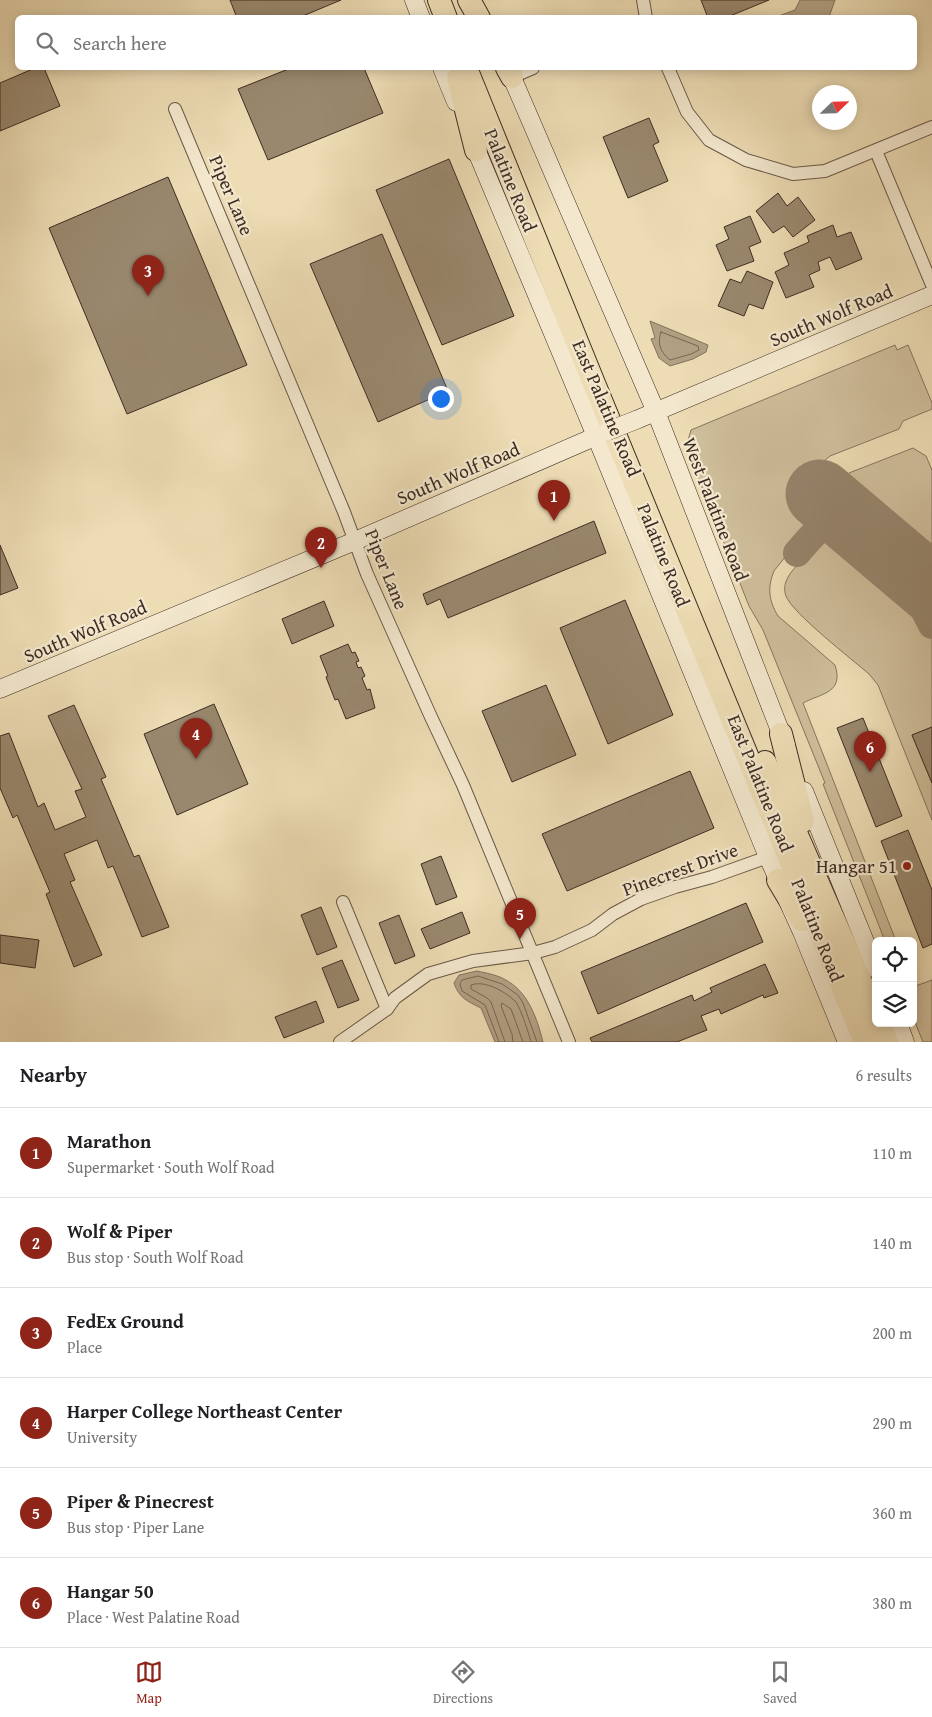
<!DOCTYPE html>
<meta charset="utf-8">
<style>
body{margin:0;font-family:"Gentium Book Plus",serif;background:#f2f2f2;color:#202124}
.controls{position:absolute;right:15px;bottom:15px;display:grid;overflow:hidden;border-radius:8px;box-shadow:0 2px 12px #0003}
.controls button{width:45px;height:45px;display:grid;place-items:center;padding:0;border:0;border-bottom:1px solid #e0e0e0;background:#fff;color:#202124;font:25px sans-serif}
.compass{position:absolute;left:812px;top:85px;width:45px;height:45px;border-radius:50%;background:#fff;box-shadow:0 2px 12px #0003;rotate:67deg}
.you{position:absolute;left:440px;top:398px;width:18px;height:18px;margin:-12px;border:4px solid #fff;border-radius:50%;background:#1a73e8;box-shadow:0 0 0 8px #1a73e833}
.badge{display:grid;place-items:center;width:32px;height:32px;border-radius:50%;background:#8f2418;color:#fff;font-size:16px;font-weight:700}
.pin{position:absolute;translate:-50% -41px;filter:drop-shadow(0 1px 2px #0008)}
.pin::after{content:'';position:absolute;top:26px;width:18px;height:15px;background:inherit;clip-path:polygon(0 0,100% 0,50% 100%)}
.list{margin:0;padding:0;list-style:none}
h2{display:flex;justify-content:space-between;align-items:center;height:65px;margin:0;padding:0 20px;font-size:21px}
h2 small{font-size:16px;font-weight:400;color:#757577}
.list li{display:grid;grid-template-columns:32px 1fr auto;gap:15px;align-items:center;box-sizing:border-box;height:90px;padding:0 20px;border-top:1px solid #e0e0e0}
.list b{display:block;font-size:19px;white-space:nowrap}
.list p{margin:0;font-size:16px;white-space:nowrap;color:#757577}
.list em{font-size:16px;font-style:normal;color:#757577}
.icon{flex:none;width:28px;height:28px;fill:none;stroke:currentColor;stroke-width:2;stroke-linecap:round;stroke-linejoin:round}
.map{position:relative;flex:none;width:932px;height:1042px;overflow:hidden}
.search{position:absolute;background:#fff;box-shadow:0 2px 12px #0003;left:15px;right:15px;top:15px;height:55px;display:flex;align-items:center;gap:12px;box-sizing:border-box;padding:0 18px;border-radius:8px;color:#757577;font-size:19px}
.sheet{height:605px;background:#fff}
nav{display:flex;justify-content:space-around;align-items:center;box-sizing:border-box;height:70px;border-top:1px solid #e0e0e0;background:#fff;font-size:14px;color:#757577}
nav a{display:grid;justify-items:center;gap:2px}
nav .on{color:#8f2418}
.map>svg:first-child{display:block}
.green{fill:#cfbe9b;stroke:#86755f}
.water{fill:#b2a083;stroke:#84725d}
.lines{fill:none;stroke-linecap:round;stroke-linejoin:round}
.shore{stroke:#786653;stroke-width:1}
.taxiway{stroke:#96846c;stroke-width:28}
.runway{stroke:#96846c;stroke-width:69}
.building{fill:#99886e;stroke:#3e2c23}
.street-casing{stroke:#6a5847;stroke-width:14}
.secondary-casing{stroke:#3e2c23;stroke-width:19}
.highway-casing{stroke:#3e2c23;stroke-width:24}
.street{stroke:#f3e8ce;stroke-width:12}
.secondary{stroke:#f3e8ce;stroke-width:18}
.highway{stroke:#eddcb4;stroke-width:22}
.secondary-bridge-casing{stroke:#3e2c23;stroke-width:19;stroke-linecap:butt}
.secondary-bridge{stroke:#f3e8ce;stroke-width:18}
.poi-dot{fill:#8f2418;stroke:#f3e8ce;stroke-width:2}
.labels{text-anchor:middle;dominant-baseline:central;stroke-width:4.5;stroke-linejoin:round;paint-order:stroke}
.street-label{font-size:19px;fill:#3e2c23;stroke:#f3e8ce}
.poi-label{font-size:19px;fill:#3e2c23;stroke:#f3e8ce;text-anchor:end}
</style>
<div class="map">
<svg width="932" height="1042" viewBox="0 0 932 1042">
<rect width="100%" height="100%" fill="#eddcb4"/>
<filter id="stains"><feTurbulence type="fractalNoise" baseFrequency=".004" numOctaves="4"/><feColorMatrix values="0 0 0 0 .2 0 0 0 0 .09 0 0 0 0 .02 0 0 0 .5 -.17"/></filter>
<radialGradient id="worn" r=".72"><stop offset=".6" stop-color="#630" stop-opacity="0"/><stop offset="1" stop-color="#630" stop-opacity=".3"/></radialGradient>
<!-- green -->
<g class="green">
<path d="M895,345L897,350L908,345L932,403V409L903,421L899,429L830,456C801,478 826,488 821,512L774,571C767,588 769,601 778,616L835,665C844,693 822,693 803,703L896,941H885L823,784L825,783L763,630L749,606L686,447L691,430Z"/>
<path d="M913,448L926,456L932,470V563L917,561L846,502C840,491 840,483 849,473Z"/>
<path d="M835,536H844L862,545L902,579L932,634V727L912,735L932,783V820L878,685L869,674C853,660 792,613 786,596C781,583 791,572 799,563C811,549 816,541 835,536Z"/>
<path d="M932,980V1042H923L913,1017V987Z"/>
</g>
<!-- water -->
<g class="water">
<path d="M800,0H835L829,17H776L795,10Z"/>
<path d="M650,321L708,345L706,352L693,359L670,366L659,358L651,339L655,338Z"/>
<path d="M477,971C486,973 497,975 504,979C528,991 537,1018 543,1042H495L481,1008C467,1001 459,998 454,983L459,975Z"/>
</g>
<g class="lines">
<!-- shore -->
<g class="shore">
<path d="M661,332L698,346L699,350L691,354L670,360C660,352 657,343 661,332Z"/>
<path d="M499,1042L485,1005L462,991L460,984L462,980L478,976L502,984L518,995L523,1003L537,1042"/>
<path d="M505,1042L491,1002L487,998L471,989V985C485,980 504,991 515,1001C520,1006 529,1034 531,1042"/>
<path d="M513,1042L512,1034L501,1006L502,1003L511,1009L523,1042"/>
</g>
<!-- taxiway -->
<g class="taxiway">
<path d="M797,553C819,528 824,517 859,527"/>
<path d="M900,563L932,625"/>
</g>
<!-- runway -->
<path class="runway" d="M820,494L932,589"/>
</g>
<!-- building -->
<g class="building">
<path d="M230,0H341L298,18H237Z"/>
<path d="M701,0H769L725,18H708Z"/>
<path d="M35,68H44L60,106L0,131V83Z"/>
<path d="M291,68H364L383,113L268,160L238,89Z"/>
<path d="M649,118L659,142L653,145L668,181L628,198L603,137Z"/>
<path d="M449,159L514,316L442,345L376,190Z"/>
<path d="M168,177L247,365L127,414L49,228Z"/>
<path d="M778,193L787,206L798,197L815,220L793,237L784,226L773,233L756,211Z"/>
<path d="M750,216L761,242L749,247L754,261L727,271L716,245L729,239L724,227Z"/>
<path d="M833,225L837,237L851,232L862,259L836,270L830,257L818,262L820,270L809,275L814,287L786,298L775,272L789,265L784,253L809,242L807,236Z"/>
<path d="M382,234L448,391L378,422L310,264Z"/>
<path d="M747,271L773,282L763,309L749,304L744,316L718,306L730,279L741,283Z"/>
<path d="M594,521L606,553L448,618L440,599L427,605L423,594Z"/>
<path d="M0,545L18,588L0,595Z"/>
<path d="M625,600L673,715L608,744L560,628Z"/>
<path d="M324,601L334,626L292,644L282,619Z"/>
<path d="M348,644L352,653L355,652L359,661L356,662L358,668L361,667L365,676L362,678L367,690L370,689L375,708L346,719L338,699L335,700L326,677L328,676L320,656Z"/>
<path d="M546,685L576,755L512,782L482,711Z"/>
<path d="M214,704L248,784L177,815L144,734Z"/>
<path d="M74,705L106,777L101,779L134,857L139,855L169,927L142,937L113,866L108,868L97,840L64,854L75,880L70,882L102,955L74,967L46,894L50,892L17,815L13,818L0,788V736L9,733L38,807L44,803L55,830L86,817L75,791L82,789L48,716Z"/>
<path d="M863,718L902,816L876,827L837,728Z"/>
<path d="M932,727V783L912,735Z"/>
<path d="M690,771L714,828L567,891L542,834Z"/>
<path d="M908,830L932,890V944L923,948L881,841Z"/>
<path d="M441,856L457,897L436,905L421,864Z"/>
<path d="M746,903L763,942L598,1014L581,972Z"/>
<path d="M321,907L337,947L317,955L301,915Z"/>
<path d="M462,912L470,933L430,949L421,929Z"/>
<path d="M399,915L415,956L395,964L379,923Z"/>
<path d="M0,935L39,940L35,968L0,963Z"/>
<path d="M342,960L359,1000L338,1008L322,968Z"/>
<path d="M765,964L778,993L764,998L763,995L721,1014L719,1009L701,1016L707,1030L677,1042H592L590,1038L692,995L694,1001L712,992L710,988Z"/>
<path d="M316,1001L324,1022L284,1038L275,1017Z"/>
</g>
<g class="lines">
<defs>
<g id="street">
<path d="M643,0L646,18"/>
<path d="M668,68L687,112L709,140L746,160L793,174L825,171L932,127"/>
<path d="M512,77L533,68"/>
<path d="M175,109L344,512L367,574L431,717L463,785L569,1042"/>
<path d="M876,151L932,285"/>
<path d="M343,902L387,1009"/>
<path d="M340,1042L387,1009L395,998L428,974L473,961L533,953L555,947L592,930L613,914L641,899L675,887L712,877L768,857"/>
</g>
<g id="secondary">
<path d="M414,0L421,18"/>
<path d="M442,68L456,102"/>
<path d="M508,68L656,412L786,746"/>
<path d="M472,140L596,436L768,857L802,932L847,1042"/>
<path d="M636,420L932,295"/>
<path d="M0,689L355,541L606,432"/>
<path d="M804,791L876,969"/>
<path d="M898,1023L905,1042"/>
</g>
<g id="highway">
<path d="M439,0L446,18"/>
<path d="M469,0L479,18"/>
<path d="M466,68L593,381L865,1042"/>
<path d="M507,68L512,77"/>
<path d="M458,78L476,150"/>
<path d="M781,734L803,821"/>
<path d="M765,762L876,1016"/>
<path d="M778,880L802,920"/>
<path d="M879,1023L887,1042"/>
</g>
</defs>
<!-- street casing -->
<use href="#street" class="street-casing"/>
<!-- secondary casing -->
<use href="#secondary" class="secondary-casing"/>
<!-- highway casing -->
<use href="#highway" class="highway-casing"/>
<!-- street -->
<use href="#street" class="street"/>
<!-- secondary -->
<use href="#secondary" class="secondary"/>
<!-- highway -->
<use href="#highway" class="highway"/>
<defs>
<path id="secondary-bridge" d="M608,431L636,420"/>
</defs>
<!-- secondary-bridge casing -->
<use href="#secondary-bridge" class="secondary-bridge-casing"/>
<!-- secondary-bridge -->
<use href="#secondary-bridge" class="secondary-bridge"/>
</g>
<!-- markers -->
<circle class="poi-dot" cx="907" cy="866" r="5"/>
<g class="labels">
<!-- street labels -->
<g class="street-label">
<text transform="translate(511 180) rotate(68)">Palatine Road</text>
<text transform="translate(232 195) rotate(67)">Piper Lane</text>
<text transform="translate(831 315) rotate(-23)">South Wolf Road</text>
<text transform="translate(607 408) rotate(67)">East Palatine Road</text>
<text transform="translate(458 473) rotate(-23)">South Wolf Road</text>
<text transform="translate(716 509) rotate(69)">West Palatine Road</text>
<text transform="translate(664 555) rotate(68)">Palatine Road</text>
<text transform="translate(387 569) rotate(68)">Piper Lane</text>
<text transform="translate(85 631) rotate(-23)">South Wolf Road</text>
<text transform="translate(761 783) rotate(68)">East Palatine Road</text>
<text transform="translate(680 869) rotate(-20)">Pinecrest Drive</text>
<text transform="translate(818 930) rotate(68)">Palatine Road</text>
</g>
<!-- poi labels -->
<g class="poi-label">
<text x="897" y="866">Hangar 51</text>
</g>
</g>
<rect width="100%" height="100%" filter="url(#stains)"/>
<rect width="100%" height="100%" fill="url(#worn)"/>
</svg>
<div class="controls">
<button><svg class="icon" aria-label="locate" viewBox="0 0 24 24"><circle cx="12" cy="12" r="6"/><path d="M12 2v4M12 18v4M2 12h4M18 12h4"/></svg></button>
<button><svg class="icon" aria-label="layers" viewBox="0 0 24 24"><path d="M12 4l9 5-9 5-9-5zM3 14l9 5 9-5"/></svg></button>
</div>
<svg class="compass" viewBox="-18 -18 36 36"><path d="M0-13l5 13h-10z" fill="#e53935"/><path d="M0 13l5-13h-10z" fill="#757577"/></svg>
<div class="you"></div>
<div class="pin badge" style="left:554px;top:521px">1</div>
<div class="pin badge" style="left:321px;top:568px">2</div>
<div class="pin badge" style="left:148px;top:296px">3</div>
<div class="pin badge" style="left:196px;top:759px">4</div>
<div class="pin badge" style="left:520px;top:939px">5</div>
<div class="pin badge" style="left:870px;top:772px">6</div>
<div class="search"><svg class="icon" aria-label="search" viewBox="0 0 24 24"><circle cx="10" cy="10" r="6"/><path d="M15 15l6 6"/></svg>Search here</div>
</div>
<section class="sheet">
<h2>Nearby<small>6 results</small></h2>
<ul class="list">
<li><span class="badge">1</span><div><b>Marathon</b><p>Supermarket · South Wolf Road</p></div><em>110 m</em></li>
<li><span class="badge">2</span><div><b>Wolf &amp; Piper</b><p>Bus stop · South Wolf Road</p></div><em>140 m</em></li>
<li><span class="badge">3</span><div><b>FedEx Ground</b><p>Place</p></div><em>200 m</em></li>
<li><span class="badge">4</span><div><b>Harper College Northeast Center</b><p>University</p></div><em>290 m</em></li>
<li><span class="badge">5</span><div><b>Piper &amp; Pinecrest</b><p>Bus stop · Piper Lane</p></div><em>360 m</em></li>
<li><span class="badge">6</span><div><b>Hangar 50</b><p>Place · West Palatine Road</p></div><em>380 m</em></li>
</ul>
</section>
<nav>
<a class="on"><svg class="icon" aria-label="map" viewBox="0 0 24 24"><path d="M3 6l6-2 6 2 6-2v14l-6 2-6-2-6 2zM9 4v14M15 6v14"/></svg>Map</a>
<a><svg class="icon" aria-label="directions" viewBox="0 0 24 24"><path d="M12 3l9 9-9 9-9-9zM9 14v-3h6M13 9l2 2-2 2"/></svg>Directions</a>
<a><svg class="icon" aria-label="saved" viewBox="0 0 24 24"><path d="M7 4h10v16l-5-4-5 4z"/></svg>Saved</a>
</nav>
